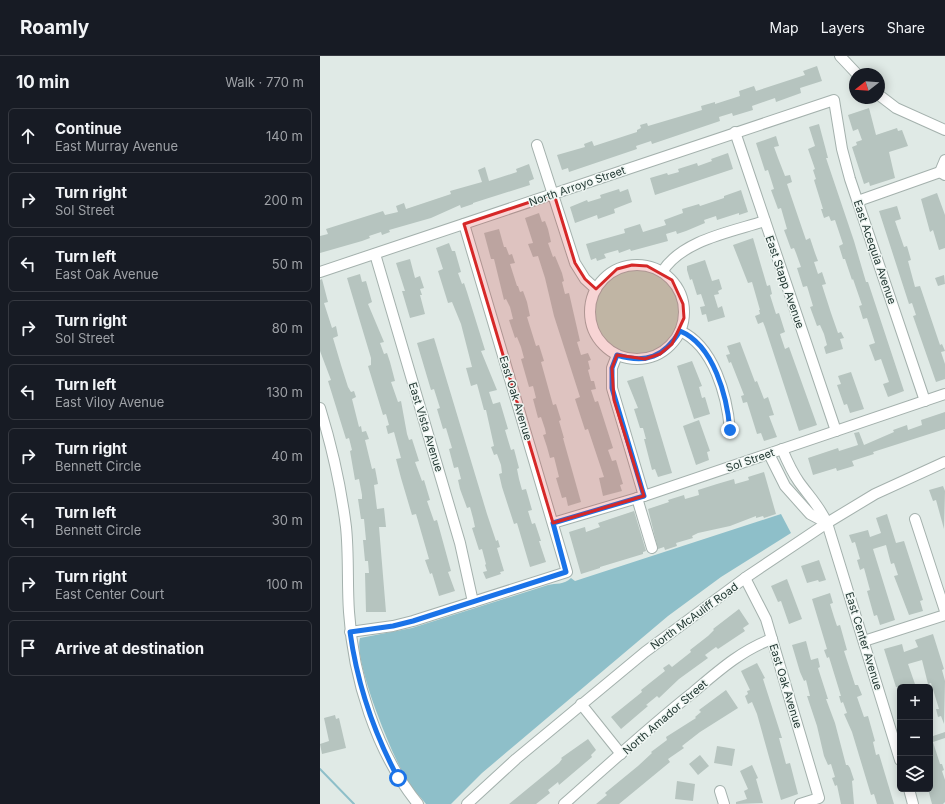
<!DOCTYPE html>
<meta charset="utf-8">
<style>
body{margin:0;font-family:Inter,sans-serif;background:#242831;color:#f1f3f6}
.controls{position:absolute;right:12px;bottom:12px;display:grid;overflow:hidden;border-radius:6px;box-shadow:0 2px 10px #0003}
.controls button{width:36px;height:36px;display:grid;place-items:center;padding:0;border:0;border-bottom:1px solid #363941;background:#171b24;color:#f1f3f6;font:20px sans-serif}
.compass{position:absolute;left:529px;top:12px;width:36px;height:36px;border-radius:50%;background:#171b24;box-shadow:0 2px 10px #0003;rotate:253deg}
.stop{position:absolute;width:12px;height:12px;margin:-9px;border:3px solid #1a73e8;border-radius:50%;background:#fff}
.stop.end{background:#1a73e8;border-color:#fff;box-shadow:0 1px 4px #0008}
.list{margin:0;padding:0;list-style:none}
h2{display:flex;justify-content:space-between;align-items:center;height:52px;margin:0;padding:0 16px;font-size:17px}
h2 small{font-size:13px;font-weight:400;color:#9ea1a6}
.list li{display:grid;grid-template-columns:26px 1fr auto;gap:12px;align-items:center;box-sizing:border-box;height:56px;margin:0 8px 8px;padding:0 8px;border:1px solid #363941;border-radius:6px}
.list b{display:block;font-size:15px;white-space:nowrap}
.list p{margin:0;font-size:13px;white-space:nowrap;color:#9ea1a6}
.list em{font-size:13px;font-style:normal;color:#9ea1a6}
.icon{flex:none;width:22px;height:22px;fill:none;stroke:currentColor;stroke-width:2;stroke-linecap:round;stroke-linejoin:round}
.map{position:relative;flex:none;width:625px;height:748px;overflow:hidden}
header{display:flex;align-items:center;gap:24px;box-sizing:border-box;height:56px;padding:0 20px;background:#171b24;border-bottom:1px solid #363941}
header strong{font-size:19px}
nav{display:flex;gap:22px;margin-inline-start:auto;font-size:14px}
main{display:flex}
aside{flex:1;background:#171b24}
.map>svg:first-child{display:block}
.green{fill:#bbd9c4}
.water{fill:#8ebfc9}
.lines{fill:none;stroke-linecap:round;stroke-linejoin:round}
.stream{stroke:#8ebfc9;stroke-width:2}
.building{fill:#b6c4bf}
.minor-casing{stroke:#a4b1ad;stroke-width:12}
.minor{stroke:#fff;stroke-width:10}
.route{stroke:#1a73e8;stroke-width:5}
.marked{fill:#d62828;fill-opacity:0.2;stroke:#d62828;stroke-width:3;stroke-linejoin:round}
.labels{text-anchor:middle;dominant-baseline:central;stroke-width:3;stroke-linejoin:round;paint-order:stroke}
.street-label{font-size:11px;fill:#233833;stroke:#f0f7f4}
</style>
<header>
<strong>Roamly</strong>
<nav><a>Map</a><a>Layers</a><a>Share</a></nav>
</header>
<main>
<aside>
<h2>10 min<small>Walk · 770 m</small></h2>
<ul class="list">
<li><svg class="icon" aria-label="ahead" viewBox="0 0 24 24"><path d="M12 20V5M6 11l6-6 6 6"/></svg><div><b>Continue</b><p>East Murray Avenue</p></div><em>140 m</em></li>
<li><svg class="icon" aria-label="right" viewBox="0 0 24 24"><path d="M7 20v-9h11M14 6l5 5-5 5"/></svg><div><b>Turn right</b><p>Sol Street</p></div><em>200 m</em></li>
<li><svg class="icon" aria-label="left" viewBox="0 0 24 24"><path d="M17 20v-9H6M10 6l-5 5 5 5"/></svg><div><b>Turn left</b><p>East Oak Avenue</p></div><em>50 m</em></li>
<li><svg class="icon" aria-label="right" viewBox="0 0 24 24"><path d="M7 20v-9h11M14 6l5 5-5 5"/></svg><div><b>Turn right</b><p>Sol Street</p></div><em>80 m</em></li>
<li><svg class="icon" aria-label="left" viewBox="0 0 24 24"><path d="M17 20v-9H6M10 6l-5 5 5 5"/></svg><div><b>Turn left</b><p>East Viloy Avenue</p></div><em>130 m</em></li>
<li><svg class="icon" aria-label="right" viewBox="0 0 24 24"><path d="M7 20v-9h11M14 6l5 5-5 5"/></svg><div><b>Turn right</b><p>Bennett Circle</p></div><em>40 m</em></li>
<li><svg class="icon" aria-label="left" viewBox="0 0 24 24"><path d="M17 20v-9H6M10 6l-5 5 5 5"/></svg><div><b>Turn left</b><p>Bennett Circle</p></div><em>30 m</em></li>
<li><svg class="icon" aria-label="right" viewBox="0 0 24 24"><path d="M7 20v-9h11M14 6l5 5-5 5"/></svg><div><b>Turn right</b><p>East Center Court</p></div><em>100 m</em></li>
<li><svg class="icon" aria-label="arrive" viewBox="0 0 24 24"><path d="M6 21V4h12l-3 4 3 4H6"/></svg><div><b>Arrive at destination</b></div></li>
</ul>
</aside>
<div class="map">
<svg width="625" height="748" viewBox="0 0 625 748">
<rect width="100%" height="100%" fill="#e0eae6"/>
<!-- green -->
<circle class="green" cx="317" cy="256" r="42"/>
<!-- water -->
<path class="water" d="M461,458L471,477L401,521L348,560L162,717L131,748H106C100,740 92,733 87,724C73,702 33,605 40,582L92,572L228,529C236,527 244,529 251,522L255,525Z"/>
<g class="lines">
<!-- stream -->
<path class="stream" d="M0,713L34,748"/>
</g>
<!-- building -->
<g class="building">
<path d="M497,10L502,25L480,32L481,37L456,46L455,42L432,50L433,54L413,60L412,57L399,61L400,65L332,88L331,85L316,90L317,93L249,116L248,112L242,114L237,99L265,91L264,88L272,85L274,90L317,76V74L321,72L320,69L327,67L328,70L382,54L381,50L395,46V48L420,40L419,35L434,30L436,35L485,19L483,15Z"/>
<path d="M549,52L556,79L577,72L578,75L582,74L588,90L569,96L575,122L550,130L549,126L544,128L532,91L537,89L536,86L542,84L538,73L533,75L528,59Z"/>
<path d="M499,68L508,102H506L534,185L546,226H548L584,335L568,341L563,328L569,326L561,303L555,305L549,289L555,287L547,262L543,263L539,250L542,249L533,223L532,224L525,203H523L519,190L523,188L515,164L511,165L509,160L504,162L501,153H503L494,124L496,123L493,114L495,113L488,93L495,90L489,71Z"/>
<path d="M456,80L459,90L454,91L458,102L465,120L470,119L472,126L467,128L471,140L486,184L490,182L495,197L498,205L494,206L498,218L502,216L506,228L502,229L511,257L518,277L521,276L524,282L520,283L523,293L506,298L504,291L507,289L504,278L500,269L497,270L490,251L493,250L487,230L483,231L477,212L481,211L476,197L474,192L471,193L467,182L464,174L467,173L461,152L458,153L451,134L454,133L448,114L445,115L436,87Z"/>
<path d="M408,97L413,113L335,139L330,122L347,117L348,119L359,116L358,113L377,107L378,110L392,105L391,103Z"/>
<path d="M209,108L214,123L209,125L210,129L153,147V148L141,152L140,149L111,162L69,174L70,176L62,179L61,176L49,180L50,182L42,185L0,197V180L8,178L6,173L63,155L65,159L78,156L76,150L84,147L86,153L131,138L130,135L162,126L158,114L165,111L169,125L197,116L196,113Z"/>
<path d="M299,133L300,136L308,133L312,146L294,153L295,157L278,163L277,159L255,167L250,151L267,144L268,146L281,142L280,139Z"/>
<path d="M421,134L428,156L419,159V157L397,164L396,160L384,164L385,167L366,175L357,178L356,175L346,178L348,185L311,195L310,193L299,197L298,194L284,198L286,202L277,205L276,202L271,204L266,188L305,177L304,173L320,168L323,176L346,169L344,164L363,157L362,153L379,148L380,150L404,142V140Z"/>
<path d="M617,137L625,159V192L619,194L613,174L610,176L601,143Z"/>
<path d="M577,150L581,163L575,165L584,191L587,190L591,204L588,205L595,231L600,230L620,289L622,288L625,295L621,296L625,308V323L616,326L593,260L596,259L592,247L589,248L559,155Z"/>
<path d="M219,157L222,166L225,165L228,173L231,186L228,187L233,201L235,200L242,217L244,225L242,226L245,238L249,237L260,285L257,286L261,299L268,297L271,304L268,305L270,313L268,314L271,325H274L276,333L271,334L275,346L278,345L293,392L288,394L292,405L296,404L303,428L300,429L302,435L283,440L279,422L284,421L268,373L265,374L255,343L260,341L234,260L225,222L218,200L213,201L208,188L213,187L205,162Z"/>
<path d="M179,173L184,191H186L189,199L192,198L195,207L190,208L197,230H198L200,236L203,235L207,246L210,260L207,261L216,290L219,289L224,305L221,306L233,349L236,348L241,364L239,365L244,382H243L261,446L248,450L246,441L242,442L236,422L239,421L234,401L230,402L227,391L223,379L226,378L225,373L221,361L218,362L213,343L216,342L213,330L209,331L201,303L204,302L201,291L197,281L195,282L189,264L193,263L190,251L186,243L184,244L174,203H171L164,177Z"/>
<path d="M433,182L447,230L450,229L452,238L450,239L456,258L459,257L465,276L460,278L465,293L469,291L497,369L479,375L445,271L443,266L438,268L435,260L440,258L439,254H440L432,226L428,227L413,189Z"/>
<path d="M129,187L132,195H135L141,216L138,217L142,228L144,227L147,236L165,294L161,295L177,334L169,336L173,348L180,346L188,373L185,374L191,394L194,393L199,412L197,413L199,423L202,434L206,433L212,454L208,455L212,468L215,467L221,485H219L226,506L210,511L197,467L194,468L182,431L179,418L182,417L181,409L177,398L174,399L171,391L174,390L166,354H164L157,328L151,330L146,312L152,311L141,268L132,246L128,247L118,215L123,213L116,192Z"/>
<path d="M90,203L95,222L100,220L104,232L100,233L102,239H100L105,258L90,262L82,235H85L76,207Z"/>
<path d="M385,204L392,225L399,223L402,233L398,235L399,238L394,239L398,252L402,250L405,261L388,266L386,258L382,259L380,251L385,250L381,238L377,239L372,223L370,224L367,214V210Z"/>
<path d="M40,218L42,226L46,225L52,246L48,248L64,286L60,287L64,298L67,297L70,306L75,325L71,326L78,346L81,345L87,378L89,384L92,383L99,405L95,406L102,425L104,424L110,444L107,445L114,465L117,464L131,515L128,516L135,535L119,540L112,517L110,518L105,504L109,503L96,458L92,459L81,422L76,403L81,402L74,376L68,378L66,370L69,369L66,358L63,359L48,310L51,309V302L27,222Z"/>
<path d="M624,219L625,228L618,230L615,222Z"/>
<path d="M2,223L8,246L4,247L12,272L16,270L18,280L13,282L21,309L28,331L31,336L34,335L36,341L32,343L39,371L41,370L42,376L46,375L49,383L45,384L52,413L55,412L58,428L54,429L57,453L64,452L66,471H59L66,556H46L45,517H49L48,505H45L43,484H46L44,463H41L38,443H42V439L39,423L35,424L30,395L32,394L29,382L26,383L8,325L11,324L0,295V224Z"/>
<path d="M114,282L167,458L176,485L178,484L180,491L177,492L184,515L180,516L181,518L166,523L163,516L167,515L165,509L166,508L162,493L159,494L152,472L155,471L153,462L150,451L147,452L140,433L138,424L141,423L138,411L134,412L129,393L132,392L126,372L123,373L117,353L120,352L114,333L111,334L97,287Z"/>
<path d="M420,286L435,326L437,325L444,343L448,341L454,359L449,360L457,381L444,385L441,377L437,378L427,346L423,347L421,340L424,339L411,306L409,307L406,299L410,298L407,290Z"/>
<path d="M372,305L382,330L379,331L382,342L385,341L390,358L374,363L357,310Z"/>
<path d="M531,316L544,353L530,357L527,348L524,349L517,329L521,328L518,320Z"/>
<path d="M323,320L352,417L338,421L335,413L332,414L324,383H326L323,372H320L314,353L318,352L307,325Z"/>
<path d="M625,356V373L553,396L554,398L532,405L534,410L517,415L516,412L493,419L488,402L518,392L519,395L538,389L534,377L539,376L544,389L574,376L573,374L587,369L588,374L602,369L601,364Z"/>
<path d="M379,364L390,395L387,396L389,404L376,409L363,370Z"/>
<path d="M444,416L456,458L444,462L443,460L436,462V460L410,470L378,477L372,480L373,482L356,487L357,490L345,494L344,491L338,493L328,453L349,446L348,444L364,439L365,443L379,439L378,434L397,428L414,423L415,428L429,424L428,421Z"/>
<path d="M623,430L625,435L624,473L616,444L613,445L609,434Z"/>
<path d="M314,455L326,495L323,496V498L280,511V512L261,518L249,476L265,471L266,476L280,471L278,467Z"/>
<path d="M567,458L576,487L584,485L603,544L600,545L603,555L589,559L574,520L578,519L574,507L571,508L566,489L553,493L575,564L560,569L557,559L554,560L547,535L550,534L544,512L540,514L537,504L540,503L535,486L532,487L529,479L548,474L550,481L561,477L556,462Z"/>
<path d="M499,504L506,524L499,526L498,524L487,527L481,510Z"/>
<path d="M467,523L482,563L469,568L461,545L458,546L451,530Z"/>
<path d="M510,537L513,547L510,548L514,561L517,570L520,569L527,594L524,595L535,629H538L542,639L537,641L544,661L548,660L555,685L553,686L556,699L559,698L574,748H557L554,738L551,739L532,676L524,658L527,657L523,646L521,647L519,640H521L509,601L507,602L504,594L507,593L492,543Z"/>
<path d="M419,553L429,568L423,572L425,575L398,593L396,591L385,599L388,602L359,623L339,642L337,640L326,649L328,650L301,673L291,661L322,636L321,634L345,615L343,612L349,608L352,611L371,596L370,594L388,580L394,574L393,573Z"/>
<path d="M613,578L624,613L622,614L625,625L624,668L621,660L618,661L616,653H619L611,627L608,628L602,604L588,608L596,631H576L564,593L582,588L584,596L598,591L595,584Z"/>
<path d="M486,585L491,604L498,602L500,611L498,612L508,643H506L515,667L526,709H528L530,712L534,724L532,725L534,748H521L517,729L515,730L512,722L515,721L511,708L508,709L504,700L497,670L487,640H490L486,624L484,625L480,616L472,589Z"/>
<path d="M437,607L445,622L443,623L462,682H459L466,708L470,707L478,738L461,744L437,658L432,646L428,648L425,640L428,638L427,635L430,634L421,615Z"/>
<path d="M406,634L418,652L380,676L362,690L364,692L348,703L350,706L299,748H276L287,739L285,737L318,710L332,697L331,696L347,684L346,681L376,662L375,661L381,656L379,654Z"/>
<path d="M15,659L16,663L19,662L26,692L2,698L0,688L9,685L4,662Z"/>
<path d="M625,676V682L613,686L620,708H622L624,714L622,715L625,724V746L623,748H612L608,733H610V681Z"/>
<path d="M268,683L276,694L271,699L272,701L239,729L238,726L228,734L230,737L216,748H189L239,707L242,703L241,702Z"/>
<path d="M397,690L415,693L412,710L394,707Z"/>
<path d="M380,699L389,710L378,719L369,708Z"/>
<path d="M432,709L438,722L436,723L443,747L416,748V746L427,743L424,735L428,733L420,715Z"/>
<path d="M357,725L375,728L373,745L355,743Z"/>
</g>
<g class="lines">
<defs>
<g id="minor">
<path d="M520,0L537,18"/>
<path d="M559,39L576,52L625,74"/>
<path d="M415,76L516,375"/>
<path d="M217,89L255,207L265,223L276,233"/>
<path d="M620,116L625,104"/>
<path d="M538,145L620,116L625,119"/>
<path d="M55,198L140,487L153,546"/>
<circle cx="317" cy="256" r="47"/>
<path d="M0,216L514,44L522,93L530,123L605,345"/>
<path d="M342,216C362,184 411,176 445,165"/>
<path d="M360,275C394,290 407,340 410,374"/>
<path d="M297,299L292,312V332L324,440"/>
<path d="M0,352C12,391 21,431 26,471C29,500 27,528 29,556C33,622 56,696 98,748"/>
<path d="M462,393C467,405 472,416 479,426C489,440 500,451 507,467L580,704"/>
<path d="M449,398L465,430L490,458L507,467"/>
<path d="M317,442L332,492"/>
<path d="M595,463L625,555"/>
<path d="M233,467L324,440L625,338"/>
<path d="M425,522L446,563L499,742L480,748"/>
<path d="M30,576L73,570L93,565L247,516L144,168"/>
<path d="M544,585L625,559"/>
<path d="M261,648L301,698"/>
<path d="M589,733L593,748"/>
<path d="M400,735L404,748"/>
<path d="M147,748L196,703L325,596L425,522L507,467L555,438L625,406"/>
<path d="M244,748C286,711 327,673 371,638C396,617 421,594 452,583"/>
</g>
</defs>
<!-- minor casing -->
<use href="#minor" class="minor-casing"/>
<!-- minor -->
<use href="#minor" class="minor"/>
</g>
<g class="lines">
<!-- route -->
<path class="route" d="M78,722C54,677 37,626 30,576L73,570L93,565L246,516L233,467L324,440L292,332V312L297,299C326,308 344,301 360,275C394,289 407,341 410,374"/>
</g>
<!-- marked area -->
<path class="marked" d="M234,138L255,207L265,223L276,233L297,213L312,209L327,210L352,224L363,248L364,262L352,288L340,298L325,303L297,299L292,312L294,344L324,440L233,467L144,168Z"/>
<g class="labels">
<!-- street labels -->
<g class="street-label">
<text transform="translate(257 130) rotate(-19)">North Arroyo Street</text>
<text transform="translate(555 196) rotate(71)">East Acequia Avenue</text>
<text transform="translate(465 226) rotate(71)">East Stapp Avenue</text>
<text transform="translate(196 342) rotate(73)">East Oak Avenue</text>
<text transform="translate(106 371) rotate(73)">East Vista Avenue</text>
<text transform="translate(430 404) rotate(-19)">Sol Street</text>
<text transform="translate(374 560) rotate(-36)">North McAuliff Road</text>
<text transform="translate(544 585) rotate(73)">East Center Avenue</text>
<text transform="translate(466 630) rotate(73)">East Oak Avenue</text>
<text transform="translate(345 661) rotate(-41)">North Amador Street</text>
</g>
</g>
</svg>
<div class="controls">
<button>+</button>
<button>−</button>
<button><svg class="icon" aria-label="layers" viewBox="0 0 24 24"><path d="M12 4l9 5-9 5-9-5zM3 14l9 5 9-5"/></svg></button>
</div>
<svg class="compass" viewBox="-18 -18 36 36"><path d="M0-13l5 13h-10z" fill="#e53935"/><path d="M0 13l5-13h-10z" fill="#9ea1a6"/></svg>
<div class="stop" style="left:78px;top:722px"></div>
<div class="stop end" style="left:410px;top:374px"></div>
</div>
</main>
